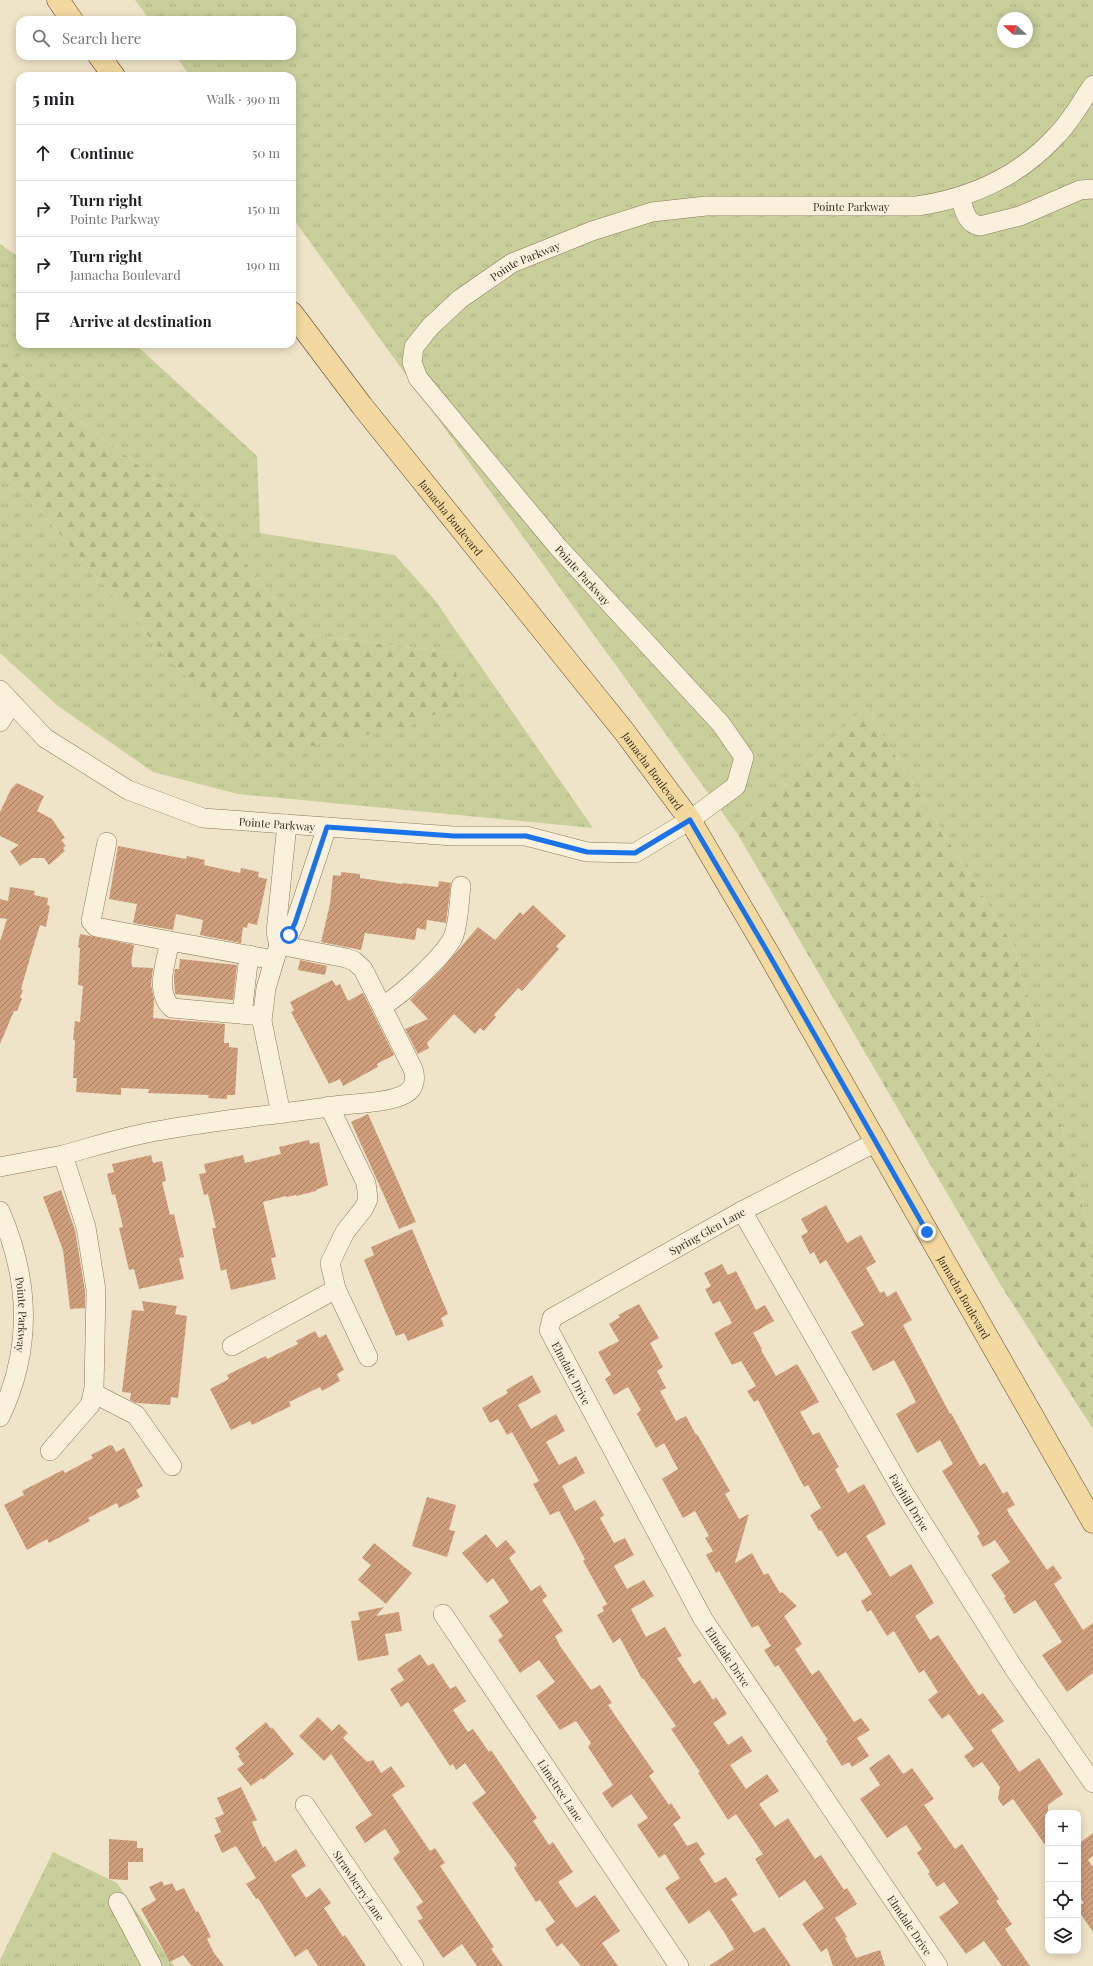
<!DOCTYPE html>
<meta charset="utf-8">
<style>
body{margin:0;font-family:"Playfair Display",serif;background:#f6f6f6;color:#202124}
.controls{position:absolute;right:12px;bottom:12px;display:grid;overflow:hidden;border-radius:8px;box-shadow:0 2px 10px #0003}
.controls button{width:36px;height:36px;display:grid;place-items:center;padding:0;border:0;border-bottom:1px solid #e0e0e0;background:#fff;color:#202124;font:20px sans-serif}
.compass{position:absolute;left:997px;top:12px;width:36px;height:36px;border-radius:50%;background:#fff;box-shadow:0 2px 10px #0003;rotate:292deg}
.stop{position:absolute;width:12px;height:12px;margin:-9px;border:3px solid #1a73e8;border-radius:50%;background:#fff}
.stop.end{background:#1a73e8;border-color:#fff;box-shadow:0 1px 4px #0008}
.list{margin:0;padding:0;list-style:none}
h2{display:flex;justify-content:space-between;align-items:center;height:52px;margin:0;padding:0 16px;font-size:17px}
h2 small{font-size:13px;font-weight:400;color:#757577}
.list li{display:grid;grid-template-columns:26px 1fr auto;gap:12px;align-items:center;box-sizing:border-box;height:56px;padding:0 16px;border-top:1px solid #e0e0e0}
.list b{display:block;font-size:15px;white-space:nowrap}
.list p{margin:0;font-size:13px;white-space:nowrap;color:#757577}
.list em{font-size:13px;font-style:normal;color:#757577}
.icon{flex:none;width:22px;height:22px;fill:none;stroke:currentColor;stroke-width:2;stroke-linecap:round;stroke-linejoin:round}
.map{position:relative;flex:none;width:1093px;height:1966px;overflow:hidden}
.search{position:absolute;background:#fff;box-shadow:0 2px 10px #0003;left:16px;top:16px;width:280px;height:44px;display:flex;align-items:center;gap:10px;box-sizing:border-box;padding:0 14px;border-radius:12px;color:#757577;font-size:15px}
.panel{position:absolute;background:#fff;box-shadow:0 2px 10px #0003;left:16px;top:72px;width:280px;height:276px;border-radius:12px}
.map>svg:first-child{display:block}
.grass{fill:url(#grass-tufts);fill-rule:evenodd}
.forest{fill:url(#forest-firs)}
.building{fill:url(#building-hatch)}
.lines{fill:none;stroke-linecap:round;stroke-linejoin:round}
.minor-casing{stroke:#8d765c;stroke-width:20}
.major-casing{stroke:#5b4430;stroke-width:23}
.minor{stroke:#faf1dc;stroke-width:19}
.major{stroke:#f3d9a0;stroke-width:22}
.route{stroke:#1a73e8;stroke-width:5}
.labels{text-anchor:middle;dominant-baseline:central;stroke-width:3;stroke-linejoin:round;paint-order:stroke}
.street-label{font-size:11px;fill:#3d2e20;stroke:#f7eed8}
</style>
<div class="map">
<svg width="1093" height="1966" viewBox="0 0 1093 1966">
<defs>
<pattern id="grass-tufts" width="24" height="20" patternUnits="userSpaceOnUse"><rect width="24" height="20" fill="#c9cf9b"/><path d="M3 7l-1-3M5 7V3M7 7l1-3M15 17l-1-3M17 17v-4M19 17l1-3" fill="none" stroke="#aeb285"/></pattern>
<pattern id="forest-firs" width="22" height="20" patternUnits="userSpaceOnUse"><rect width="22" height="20" fill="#c9cf9b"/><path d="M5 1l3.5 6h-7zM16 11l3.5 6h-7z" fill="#aeb285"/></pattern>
<pattern id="building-hatch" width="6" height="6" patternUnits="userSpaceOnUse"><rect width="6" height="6" fill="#cf9f7d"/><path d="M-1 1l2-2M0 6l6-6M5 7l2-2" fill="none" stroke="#a98266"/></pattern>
</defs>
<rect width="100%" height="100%" fill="#f0e4c8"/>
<!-- grass -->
<g class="grass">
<path d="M135,0H1093V1245L1013,945L865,707L737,833L292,217V76H190L176,56H292V20H150ZM1003,18H1027V42H1003Z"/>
<path d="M0,244L20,258V344H135L257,456L260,533L395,555L434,599L593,828L238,794L153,772L58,706L0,653V469L40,511L155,644L262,756L453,653L303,634L228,542L138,465L0,360Z"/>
<path d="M53,1852L117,1883L174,1966H0V1960Z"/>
</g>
<!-- forest -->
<g class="forest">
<path d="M0,360L138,465L228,542L303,634L453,653L461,702L410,726L262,756L155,644L40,511L0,469Z"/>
<path d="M865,707L1013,945L1093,1245V1429L1000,1284L737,833Z"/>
</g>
<!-- building -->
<g class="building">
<path d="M17,783L44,796L37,811L52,819L65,838L61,840L66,846L63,848L65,851L49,865L44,858H32L20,866L10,851L19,845L0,836V812L11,789Z"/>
<path d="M118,846L186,859L187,856L205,860L204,865L240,873L241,868L259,872L258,877L267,879L257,925L248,923L247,928L243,927L241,943L200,935L203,920L176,914L173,930L133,923L137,904L109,899Z"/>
<path d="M341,872L360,874V878L402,884V883L438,887L439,881L451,883L446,923L427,920L426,930L417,928L415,940L365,933L361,950L321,942L330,904L333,875L341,876Z"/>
<path d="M10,887L35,891L34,895L48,898L47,905L50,906L46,927L40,925L32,951L21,989L23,990L20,997L22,999L17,1011H14L0,1044V941L7,919L0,918V899L8,901Z"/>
<path d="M533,905L566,936L556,946L559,949L522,991L518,988L494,1015L496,1017L484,1031L480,1028L475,1034L454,1014L427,1043L429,1048L418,1054L405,1029L428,1019L410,1000L441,970L478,927L495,940L520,912L523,915Z"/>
<path d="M80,934L134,945L131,963H132V967L153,968L151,985L154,999L153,1018L225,1024L224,1043H229V1047L238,1048L235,1095H227V1099L208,1098L209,1095L148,1093L149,1089L121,1088V1095L76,1092L77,1078H73L75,1040H73L75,1021L80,1022L83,986L78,985L80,948L78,947Z"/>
<path d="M180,959L237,965L233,1000L175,994L174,977L175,969H179Z"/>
<path d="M300,960L327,966L325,975L298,970Z"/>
<path d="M332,980L336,986L340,984L348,1001L363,993L394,1055L377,1064L378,1067L343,1086L340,1079L329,1084L291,1012L294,1010L290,1002Z"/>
<path d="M368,1114L416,1222L399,1229L351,1122Z"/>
<path d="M309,1140L310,1144L319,1142L328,1185L316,1190V1191L296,1196V1195L287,1197L286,1196L263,1202L276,1257L271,1258L276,1279L231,1290L226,1269L221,1271L212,1228H216L208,1194L204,1195L199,1174L206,1173L204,1164L243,1155L245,1163L281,1154L279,1147Z"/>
<path d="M151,1155L153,1163L162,1161L166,1181L162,1182L170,1215L174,1214L184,1257L179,1258L184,1279L139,1289L134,1269L129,1270L119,1228L123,1227L115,1194L112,1195L107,1174L114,1172L112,1164Z"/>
<path d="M61,1190L75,1230L85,1291V1308L70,1309L63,1250L43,1197Z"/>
<path d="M826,1205L847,1243L861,1235L876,1262L866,1268L880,1293L884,1291L887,1297L896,1291L912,1320L903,1325L950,1414L951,1413L980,1466L985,1463L1003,1494L1007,1491L1015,1505L1007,1509L1009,1514L1047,1570L1053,1565L1062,1578L1054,1584L1083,1630L1093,1623V1673L1067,1692L1042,1655L1062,1642L1035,1600L1014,1614L1004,1598L1006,1597L991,1575L1010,1562L995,1540L983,1547L977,1536L980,1534L942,1471L953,1464L940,1440L917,1453L896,1414L916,1402L907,1384L894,1360L873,1371L851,1332L864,1325L826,1260L820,1264L814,1252L810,1254L801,1236L808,1232L801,1219Z"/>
<path d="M412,1229L448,1314L441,1318L444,1326L408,1341L404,1333L396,1336L364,1260L374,1255L371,1247Z"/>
<path d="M722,1264L728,1275L736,1271L756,1310L765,1305L774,1321L753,1333L762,1349L761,1350L776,1376L797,1364L806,1379L819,1402L800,1412L813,1435L819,1432L839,1467L835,1469L848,1493L864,1484L874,1501L886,1524L866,1536L890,1577L911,1564L934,1603L915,1616L930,1640L938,1635L979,1696L983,1693L1004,1721L991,1730L1019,1772L1039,1758L1063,1794L1048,1805V1849L1013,1799L1003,1806L998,1799L1000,1787L982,1762L973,1768L964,1756L974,1749L949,1714L942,1719L928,1700L938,1692L924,1670L919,1673L894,1631L887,1636L871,1610L867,1612L861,1601L872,1594L846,1552L837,1557L821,1530L819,1531L810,1515L821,1508L808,1485L804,1487L758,1400L754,1402L747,1391L756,1386L741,1361L732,1365L714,1333L732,1323L720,1301L713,1304L705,1289L711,1286L704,1273Z"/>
<path d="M142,1301L177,1306L175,1314L187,1316L178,1398L171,1397L170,1405L136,1403L130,1400L131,1393L122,1392L132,1310L144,1311Z"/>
<path d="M639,1304L659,1338L650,1343L663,1367L657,1371L666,1388L660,1391L676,1421L686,1416L696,1435L697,1434L730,1491L725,1494L739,1519L749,1514L735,1563L752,1553L764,1575L768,1573L780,1593L782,1592L797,1606L784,1616L802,1644L795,1649L812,1675L819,1670L854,1722L861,1718L870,1730L857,1738L869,1756L852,1767L849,1762L842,1766L826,1741L828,1740L778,1665L775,1667L764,1650L771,1646L758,1625L752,1628L719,1571L716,1573L706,1555L713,1551L705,1538L709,1536L695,1511L683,1518L662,1479L678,1469L664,1443L656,1448L637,1414L641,1410L628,1387L614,1395L605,1379L611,1375L598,1352L619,1341L609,1324L620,1317L618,1315Z"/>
<path d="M315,1331L319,1338L326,1334L344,1370L337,1374L340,1381L322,1391L320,1387L289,1402L291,1406L252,1425L250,1421L231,1430L210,1389L229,1379L227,1375L266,1356L267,1359L298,1344L296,1341Z"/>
<path d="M532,1375L541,1392L518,1405L531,1429L556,1414L565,1431L546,1442L559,1465L576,1456L585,1473L562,1486L575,1511L595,1500L604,1515L600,1518L614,1543L625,1538L634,1555L614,1566L627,1589L644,1580L654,1596L631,1609L646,1637L665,1627L682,1656L677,1658L694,1684L700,1680L713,1700L716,1697L727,1714L713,1723L728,1745L742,1736L752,1751L730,1765L746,1789L767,1774L779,1791L759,1804L775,1827L788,1818L815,1859L821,1855L844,1890L847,1888L857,1904L835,1918L847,1937L845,1938L856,1958L880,1950L885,1966H833L827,1948L821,1952L802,1924L824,1908L805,1880L779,1898L755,1859L763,1854L736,1814L728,1820L698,1773L700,1772L671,1729L676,1726L643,1678L642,1679L620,1638L613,1643L597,1615L604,1611L602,1607L607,1604L583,1561L585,1559L559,1511L550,1515L533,1484L539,1481L512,1432L507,1435L498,1419L490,1423L482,1408L508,1393L506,1390Z"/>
<path d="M110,1445L113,1446L116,1452L124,1448L143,1486L136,1490L140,1497L119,1508L117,1503L88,1518L90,1521L49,1543L47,1539L27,1550L4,1505L24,1495L22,1491L63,1470L65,1473L93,1458L91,1455Z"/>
<path d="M427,1497L456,1505L449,1530L455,1531L447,1557L412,1546Z"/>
<path d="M486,1534L497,1548L506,1540L516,1552L509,1558L531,1591L540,1585L547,1596L542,1600L563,1631L555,1636L560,1646L591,1690L600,1685L612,1703L608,1705L654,1772L649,1776L669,1805L671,1803L681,1818L673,1824L687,1846L697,1842L705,1854L699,1859L715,1883L726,1877L738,1895L731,1899L754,1933L764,1927L791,1966H709L734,1949L724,1932L709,1910L689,1924L665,1888L680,1878L665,1854L659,1858L637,1825L648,1818L631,1794L612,1808L602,1793L613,1785L588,1747L591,1743L576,1721L560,1730L536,1696L555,1682L539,1660L520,1673L498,1640L503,1636L489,1616L509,1602L493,1578L487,1583L462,1553Z"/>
<path d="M374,1543L412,1573L386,1604L358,1580L371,1565L362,1558Z"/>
<path d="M384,1607L376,1616L399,1612L402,1631L385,1634L389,1655L358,1661L351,1621L360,1620L358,1612Z"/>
<path d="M420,1654L428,1666L433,1663L450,1689L456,1686L466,1701L453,1710L468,1732L473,1729L489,1752L491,1750L537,1818L533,1821L549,1845L553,1842L573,1872L558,1882L576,1908L595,1895L620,1931L602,1943L618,1966H581L562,1943L557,1947L545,1929L555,1922L540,1900L536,1902L514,1868L517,1865L472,1803L486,1793L465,1763L456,1770L453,1764L450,1766L408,1702L401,1707L390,1689L404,1680L397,1669Z"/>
<path d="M318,1717L332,1731L339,1724L348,1733L343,1738L367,1762L373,1760L381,1773L391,1766L405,1786L392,1795L430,1851L435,1848L445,1863L440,1866L494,1947L491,1949L503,1966H477L462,1944L443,1958L418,1921L423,1918L416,1907L423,1902L393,1858L400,1852L385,1829L365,1843L355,1827L372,1815L331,1754L324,1761L299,1736Z"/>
<path d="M266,1722L271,1729L272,1727L294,1754L263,1780L262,1778L251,1786L237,1769L244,1764L238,1756L240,1754L235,1748Z"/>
<path d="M889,1754L903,1774L912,1768L934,1799L924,1805L955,1849L962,1844L999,1899L996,1901L1012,1924L1005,1929L1030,1966H1002L984,1941L966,1954L939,1917L959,1903L944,1882L937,1887L928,1874L930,1872L917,1853L922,1849L906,1825L887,1838L860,1799L880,1785L869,1768Z"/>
<path d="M241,1787L257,1820L252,1822L263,1848L265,1846L275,1862L296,1849L306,1866L291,1875L306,1898L320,1888L331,1903L324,1908L343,1937L345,1935L366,1966H318L307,1949L295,1957L258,1898L256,1899L246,1884L256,1878L236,1846L222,1853L214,1835L221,1832L215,1818L224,1814L217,1798Z"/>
<path d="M1093,1833V1856L1088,1860L1093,1867V1932L1078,1910V1906L1084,1903L1078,1895V1844Z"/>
<path d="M109,1839L137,1841V1848H143V1862H128V1880L109,1879Z"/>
<path d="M162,1881L164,1886L172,1883L176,1891L184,1888L196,1912L198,1911L211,1937L207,1939L214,1953L224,1966H192L183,1955L170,1962L141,1909L156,1900L149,1887Z"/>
</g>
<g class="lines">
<defs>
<g id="minor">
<path d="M960,197C964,209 966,224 980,226L1020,216L1080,190L1093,189"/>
<path id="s1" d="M0,690L45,738L128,790L203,818L453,836H526L587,852L635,853L690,820L736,786L744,757L721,724L558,547L418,378L412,362L414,347L430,327L460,299L512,263L592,231L652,212L706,206H917C971,198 1020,176 1057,135C1071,121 1081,102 1093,85"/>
<path d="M0,722L12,703"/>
<path d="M287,824L276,932L279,945L289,935L295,923L327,827"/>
<path d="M107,842L91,921L96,927L170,941C166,962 154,992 172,1008L262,1016"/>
<path d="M170,941L274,960"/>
<path d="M383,1006C402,994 446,955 454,935C459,920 459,901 461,886"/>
<path d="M242,1014L249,955"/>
<path d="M329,1106L366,1183L368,1199L364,1208L345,1232L330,1263L336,1289"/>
<path id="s2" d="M876,1142L742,1211L552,1318L549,1330L703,1619L938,1966"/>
<path d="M63,1155C96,1146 129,1135 163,1130C217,1120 273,1115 328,1107C349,1103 387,1104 405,1094C415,1089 416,1078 413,1069L363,969L354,961L346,958L279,945L266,988L262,1021L281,1114"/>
<path d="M0,1167L63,1155L86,1227L96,1290L94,1389L90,1405L50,1451"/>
<path id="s3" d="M0,1211C30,1280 33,1348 0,1417"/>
<path id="s4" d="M742,1211L902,1490L1013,1667L1093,1783"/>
<path d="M232,1346L336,1289L368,1357"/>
<path d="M93,1393L136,1415L172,1466"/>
<path id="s5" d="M443,1614L679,1966"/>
<path id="s6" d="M305,1805L414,1966"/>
<path d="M118,1902L152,1966"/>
</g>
<g id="major">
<path d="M58,0L72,20"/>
<path d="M99,56L114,76"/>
<path id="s7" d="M292,313L362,406L623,730L690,820L767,951L1093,1522"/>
</g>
</defs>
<!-- minor casing -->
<use href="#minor" class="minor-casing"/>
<!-- major casing -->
<use href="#major" class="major-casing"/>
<!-- minor -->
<use href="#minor" class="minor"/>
<!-- major -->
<use href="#major" class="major"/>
</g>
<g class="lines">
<!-- route -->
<path class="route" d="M289,935L295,923L327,827L454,836H526L587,852L635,853L690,820L767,951L927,1232"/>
</g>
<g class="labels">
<!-- street labels -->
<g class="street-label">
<text stroke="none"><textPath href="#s1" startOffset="1841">Pointe Parkway</textPath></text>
<text stroke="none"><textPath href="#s1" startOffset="1505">Pointe Parkway</textPath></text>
<text stroke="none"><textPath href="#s7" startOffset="259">Jamacha Boulevard</textPath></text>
<text transform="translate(583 575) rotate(48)">Pointe Parkway</text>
<text stroke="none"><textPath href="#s7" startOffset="583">Jamacha Boulevard</textPath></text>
<text stroke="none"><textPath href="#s1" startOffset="318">Pointe Parkway</textPath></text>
<text transform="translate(707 1231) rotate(-29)">Spring Glen Lane</text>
<text stroke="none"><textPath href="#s7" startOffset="1195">Jamacha Boulevard</textPath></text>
<text stroke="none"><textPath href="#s3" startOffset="107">Pointe Parkway</textPath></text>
<text stroke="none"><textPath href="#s2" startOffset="430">Elmdale Drive</textPath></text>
<text stroke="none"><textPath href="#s4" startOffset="336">Fairhill Drive</textPath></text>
<text stroke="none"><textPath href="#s2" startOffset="754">Elmdale Drive</textPath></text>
<text stroke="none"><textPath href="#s5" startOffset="212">Limetree Lane</textPath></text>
<text stroke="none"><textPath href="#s6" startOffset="97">Strawberry Lane</textPath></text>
<text stroke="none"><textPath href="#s2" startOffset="1078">Elmdale Drive</textPath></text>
</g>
</g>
</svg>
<div class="controls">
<button>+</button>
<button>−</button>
<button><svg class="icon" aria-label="locate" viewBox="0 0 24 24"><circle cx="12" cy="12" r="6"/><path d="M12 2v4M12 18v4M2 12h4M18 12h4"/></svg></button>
<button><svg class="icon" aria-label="layers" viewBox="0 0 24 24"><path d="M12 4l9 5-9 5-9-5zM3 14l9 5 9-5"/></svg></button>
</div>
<svg class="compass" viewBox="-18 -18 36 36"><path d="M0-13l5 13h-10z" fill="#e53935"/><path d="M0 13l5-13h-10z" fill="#757577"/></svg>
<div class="stop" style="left:289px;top:935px"></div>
<div class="stop end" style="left:927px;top:1232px"></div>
<div class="search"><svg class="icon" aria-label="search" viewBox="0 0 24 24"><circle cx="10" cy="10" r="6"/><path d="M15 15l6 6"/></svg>Search here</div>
<section class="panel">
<h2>5 min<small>Walk · 390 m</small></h2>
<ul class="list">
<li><svg class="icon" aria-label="ahead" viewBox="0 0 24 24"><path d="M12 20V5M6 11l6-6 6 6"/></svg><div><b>Continue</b></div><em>50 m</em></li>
<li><svg class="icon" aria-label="right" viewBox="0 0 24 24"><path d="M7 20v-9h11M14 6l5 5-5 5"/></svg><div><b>Turn right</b><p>Pointe Parkway</p></div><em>150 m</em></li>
<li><svg class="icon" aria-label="right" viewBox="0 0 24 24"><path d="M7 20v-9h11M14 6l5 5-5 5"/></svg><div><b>Turn right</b><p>Jamacha Boulevard</p></div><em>190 m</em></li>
<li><svg class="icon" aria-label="arrive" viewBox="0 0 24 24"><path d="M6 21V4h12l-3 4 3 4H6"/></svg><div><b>Arrive at destination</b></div></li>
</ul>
</section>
</div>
